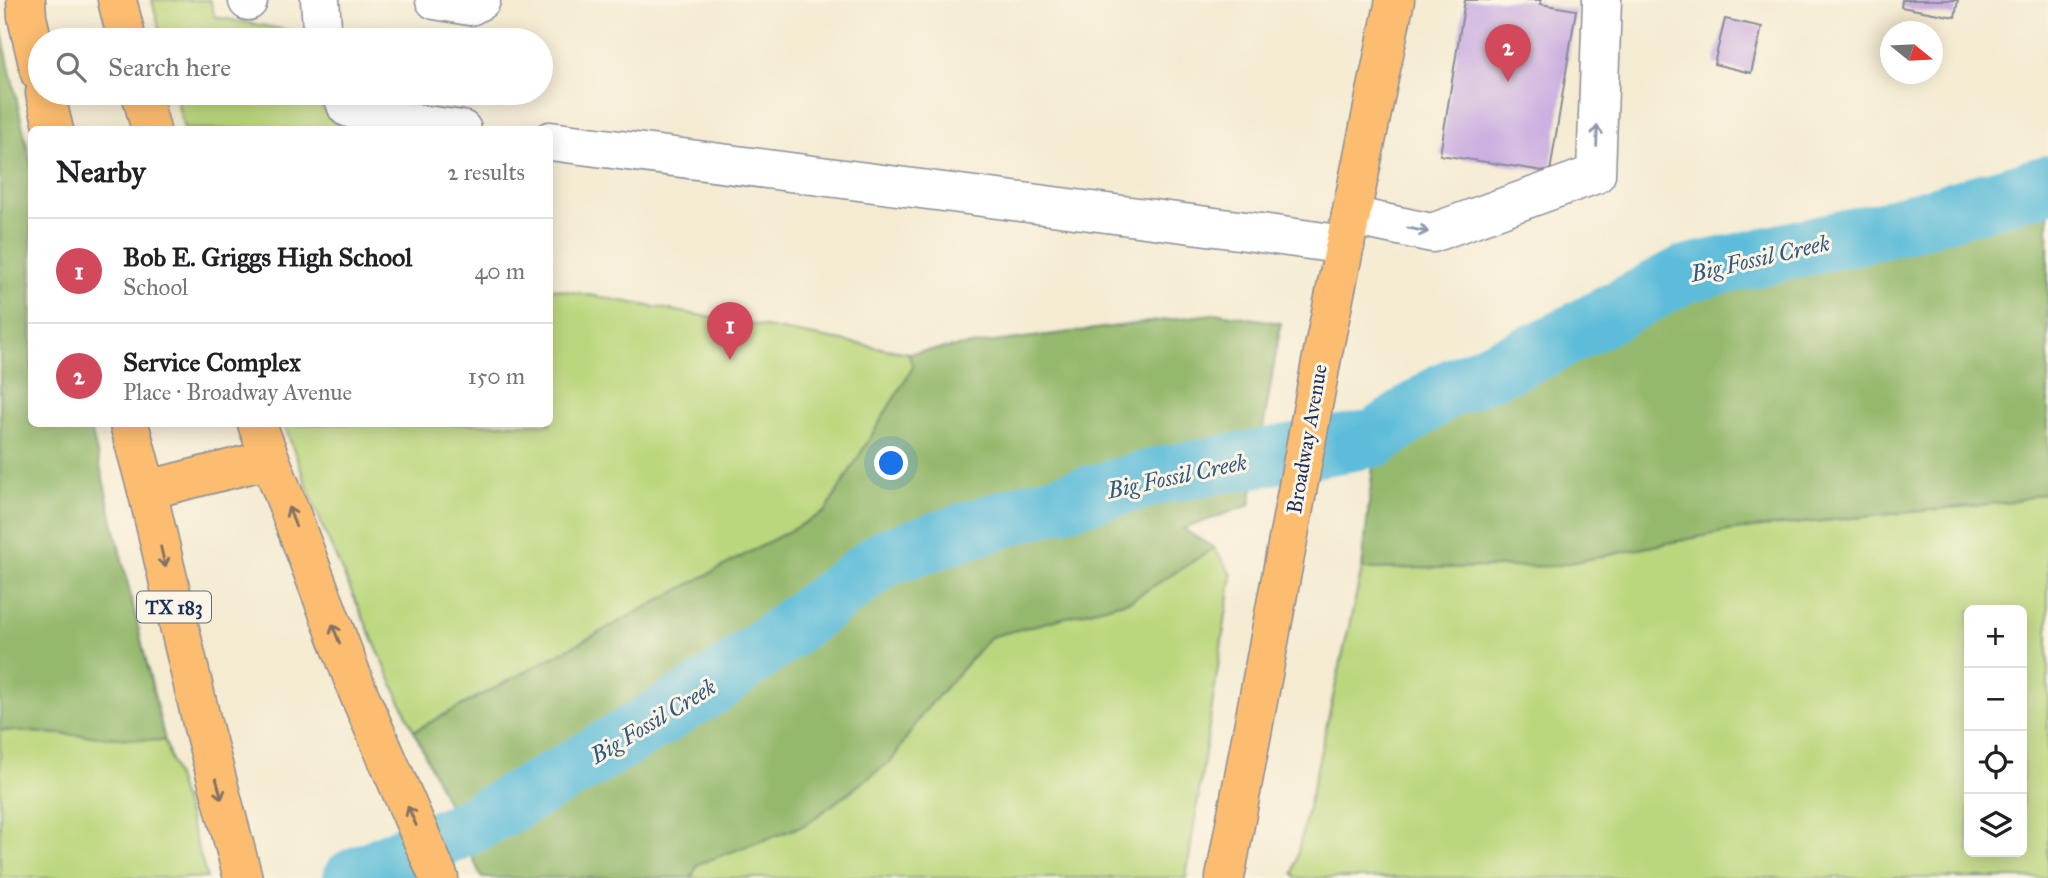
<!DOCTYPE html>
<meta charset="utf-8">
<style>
body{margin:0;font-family:"IM FELL Great Primer",serif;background:#f2f2f2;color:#202124}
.controls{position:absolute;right:21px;bottom:21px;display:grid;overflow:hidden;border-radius:10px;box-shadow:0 4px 18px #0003}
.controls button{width:63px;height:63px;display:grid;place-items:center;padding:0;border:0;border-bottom:2px solid #e0e0e0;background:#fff;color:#202124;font:35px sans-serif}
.compass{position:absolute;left:1880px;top:21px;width:63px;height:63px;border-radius:50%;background:#fff;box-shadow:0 4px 18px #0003;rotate:108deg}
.you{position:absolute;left:892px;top:464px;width:24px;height:24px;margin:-18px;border:5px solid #fff;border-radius:50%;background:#1a73e8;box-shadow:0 0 0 10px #1a73e833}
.badge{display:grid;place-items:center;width:46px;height:46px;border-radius:50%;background:#d1495b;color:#fff;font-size:23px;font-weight:700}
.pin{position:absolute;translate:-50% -58px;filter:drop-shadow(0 2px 4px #0008)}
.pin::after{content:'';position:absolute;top:37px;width:24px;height:21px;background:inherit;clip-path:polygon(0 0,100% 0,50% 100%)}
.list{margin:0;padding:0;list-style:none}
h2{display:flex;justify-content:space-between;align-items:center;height:91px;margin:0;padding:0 28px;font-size:30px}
h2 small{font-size:23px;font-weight:400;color:#757577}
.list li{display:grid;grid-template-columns:46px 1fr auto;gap:21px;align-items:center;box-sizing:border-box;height:105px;padding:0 28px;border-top:2px solid #e0e0e0}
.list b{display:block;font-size:26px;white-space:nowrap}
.list p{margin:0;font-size:23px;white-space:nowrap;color:#757577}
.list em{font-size:23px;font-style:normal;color:#757577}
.icon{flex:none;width:38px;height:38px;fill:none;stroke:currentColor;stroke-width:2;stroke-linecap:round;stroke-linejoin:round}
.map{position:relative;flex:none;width:2048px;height:878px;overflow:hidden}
.search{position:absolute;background:#fff;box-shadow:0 4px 18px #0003;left:28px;top:28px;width:525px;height:77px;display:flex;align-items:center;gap:18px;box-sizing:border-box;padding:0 24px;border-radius:38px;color:#757577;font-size:26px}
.panel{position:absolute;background:#fff;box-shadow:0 4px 18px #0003;left:28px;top:126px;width:525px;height:301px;border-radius:10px}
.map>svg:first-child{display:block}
.green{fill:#bbd77d;stroke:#6b836e;stroke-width:2;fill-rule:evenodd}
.forest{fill:#94b86c;stroke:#587465;stroke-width:2}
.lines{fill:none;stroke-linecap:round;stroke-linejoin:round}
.river{stroke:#5bbcd9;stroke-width:58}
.building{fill:#c4a6e0}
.minor-casing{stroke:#888d98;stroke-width:41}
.major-casing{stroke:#888d98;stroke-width:41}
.minor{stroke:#fff;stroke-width:38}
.major{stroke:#fcbd6f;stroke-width:38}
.oneway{stroke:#8d97ae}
.oneway2{stroke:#806f66}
.labels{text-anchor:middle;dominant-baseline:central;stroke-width:6;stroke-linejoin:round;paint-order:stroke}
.shield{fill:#fcf5e5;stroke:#5e6a86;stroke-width:2}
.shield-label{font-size:19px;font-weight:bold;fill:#1b2f5e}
.street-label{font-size:21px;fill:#1b2f5e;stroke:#fcf5e5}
.water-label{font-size:23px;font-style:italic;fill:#2e5983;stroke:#fcf5e5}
</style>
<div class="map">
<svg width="2048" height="878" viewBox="0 0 2048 878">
<rect width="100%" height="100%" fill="#fcf5e5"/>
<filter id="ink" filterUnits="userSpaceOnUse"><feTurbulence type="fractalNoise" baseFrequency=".0143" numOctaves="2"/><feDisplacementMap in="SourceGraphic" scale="14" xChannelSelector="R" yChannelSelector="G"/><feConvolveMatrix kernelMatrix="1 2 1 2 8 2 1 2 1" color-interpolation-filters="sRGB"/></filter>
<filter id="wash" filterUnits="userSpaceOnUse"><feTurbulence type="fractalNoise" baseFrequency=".00686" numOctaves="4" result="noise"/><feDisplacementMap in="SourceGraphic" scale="28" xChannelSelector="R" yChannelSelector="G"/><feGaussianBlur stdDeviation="1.57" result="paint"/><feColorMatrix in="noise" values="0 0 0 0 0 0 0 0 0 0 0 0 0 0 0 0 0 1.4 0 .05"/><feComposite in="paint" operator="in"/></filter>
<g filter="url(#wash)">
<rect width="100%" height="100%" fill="#f4ebd1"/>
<!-- green -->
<g class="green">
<path d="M152,0H210L215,17L293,31L295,40H162Z"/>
<path d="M175,93H310L342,129H184Z"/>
<path d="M550,288L908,353L913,367L825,512L414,731L322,526L284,424H550Z"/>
<path d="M2048,492V878H1296L1293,874L1362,569L1554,566L1733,530L2010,502ZM1969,610H2022V852H1969Z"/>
<path d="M1214,548L1232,575L1186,878H691L698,864L805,825L892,760L923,713L990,637L1131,600Z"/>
<path d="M0,730L165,741L207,878H0Z"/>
</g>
<!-- forest -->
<g class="forest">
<path d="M0,24L31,164L32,424H90L165,741L0,730Z"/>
<path d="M2048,184V492L2010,502L1733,530L1554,566L1362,569L1376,438L1685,274L1883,230Z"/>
<path d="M1220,313L1281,323L1250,505L1183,529L1214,548L1131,600L990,637L923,713L892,760L805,825L698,864L691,878H482L414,731L825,512L913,367L908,353Z"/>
</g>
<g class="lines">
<!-- river -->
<path class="river" d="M352,878L469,826L577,767L714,685L886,557L1025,512L1167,474L1376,438L1444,391L1547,347L1685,274L1883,230L2048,184"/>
</g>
<g id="blocks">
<!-- building -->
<g class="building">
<path d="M1465,0H1541L1540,4L1576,10L1550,172L1440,155Z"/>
<path d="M1902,0H1958L1955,17L1901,7Z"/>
<path d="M1725,19L1762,27L1751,73L1714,64Z"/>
</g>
</g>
</g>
<g filter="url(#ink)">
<use href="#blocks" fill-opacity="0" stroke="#888d98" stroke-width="2"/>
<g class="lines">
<defs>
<g id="minor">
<path d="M248,0V1"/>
<path d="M320,0L323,40"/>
<path d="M435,0L470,6L481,0"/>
<path d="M342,93L347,107L376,118L462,130"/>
<path d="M550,141L1246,231L1345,245"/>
<path d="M1351,216L1432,233L1596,174L1602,0"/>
</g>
<g id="major">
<path d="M26,0L27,17L40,73"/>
<path d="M117,0L127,40"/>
<path d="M45,93L54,130"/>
<path d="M141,93L151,130"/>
<path d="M129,424L147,490L202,723L243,878"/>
<path d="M257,424L358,692L439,878"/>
<path d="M147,490L270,459"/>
<path d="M1225,878L1323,352L1395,0"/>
</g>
</defs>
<!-- minor casing -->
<use href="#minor" class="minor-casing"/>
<!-- major casing -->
<use href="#major" class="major-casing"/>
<!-- minor -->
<use href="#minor" class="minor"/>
<!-- major -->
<use href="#major" class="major"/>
</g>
<!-- one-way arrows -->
<defs><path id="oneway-shaft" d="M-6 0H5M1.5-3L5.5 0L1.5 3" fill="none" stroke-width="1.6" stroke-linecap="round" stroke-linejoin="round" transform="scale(1.75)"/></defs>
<g class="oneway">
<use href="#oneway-shaft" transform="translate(1597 136) rotate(-88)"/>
<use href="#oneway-shaft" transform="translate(1418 230) rotate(12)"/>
</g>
<g class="oneway2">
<use href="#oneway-shaft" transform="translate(292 517) rotate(-111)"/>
<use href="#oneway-shaft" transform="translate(163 557) rotate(77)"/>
<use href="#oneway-shaft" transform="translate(336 634) rotate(-111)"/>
<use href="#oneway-shaft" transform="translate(219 789) rotate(75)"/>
<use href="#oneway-shaft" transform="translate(412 816) rotate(-114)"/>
</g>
</g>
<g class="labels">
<!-- shield labels -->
<rect class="shield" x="137" y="591.5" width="74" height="31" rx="5"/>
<g class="shield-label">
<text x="174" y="607">TX 183</text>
</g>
<!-- street labels -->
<g class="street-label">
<text transform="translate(1307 439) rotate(-80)">Broadway Avenue</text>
</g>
<!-- water labels -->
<g class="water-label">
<text transform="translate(1760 258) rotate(-13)">Big Fossil Creek</text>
<text transform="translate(1177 476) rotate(-12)">Big Fossil Creek</text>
<text transform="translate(653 721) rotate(-31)">Big Fossil Creek</text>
</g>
</g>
</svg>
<div class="controls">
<button>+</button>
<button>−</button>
<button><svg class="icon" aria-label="locate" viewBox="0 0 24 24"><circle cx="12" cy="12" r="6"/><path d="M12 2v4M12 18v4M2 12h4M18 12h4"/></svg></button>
<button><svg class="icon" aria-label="layers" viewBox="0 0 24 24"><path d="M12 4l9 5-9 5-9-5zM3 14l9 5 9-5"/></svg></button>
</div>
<svg class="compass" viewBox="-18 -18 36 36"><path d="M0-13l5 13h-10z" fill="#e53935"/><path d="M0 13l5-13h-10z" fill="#757577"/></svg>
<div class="you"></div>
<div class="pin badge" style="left:730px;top:360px">1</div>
<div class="pin badge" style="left:1508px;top:82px">2</div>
<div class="search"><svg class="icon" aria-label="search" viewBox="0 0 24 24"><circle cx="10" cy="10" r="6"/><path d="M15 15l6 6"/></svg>Search here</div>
<section class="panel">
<h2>Nearby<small>2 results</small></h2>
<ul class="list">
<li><span class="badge">1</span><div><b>Bob E. Griggs High School</b><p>School</p></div><em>40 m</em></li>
<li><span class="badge">2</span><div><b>Service Complex</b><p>Place · Broadway Avenue</p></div><em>150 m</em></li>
</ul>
</section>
</div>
